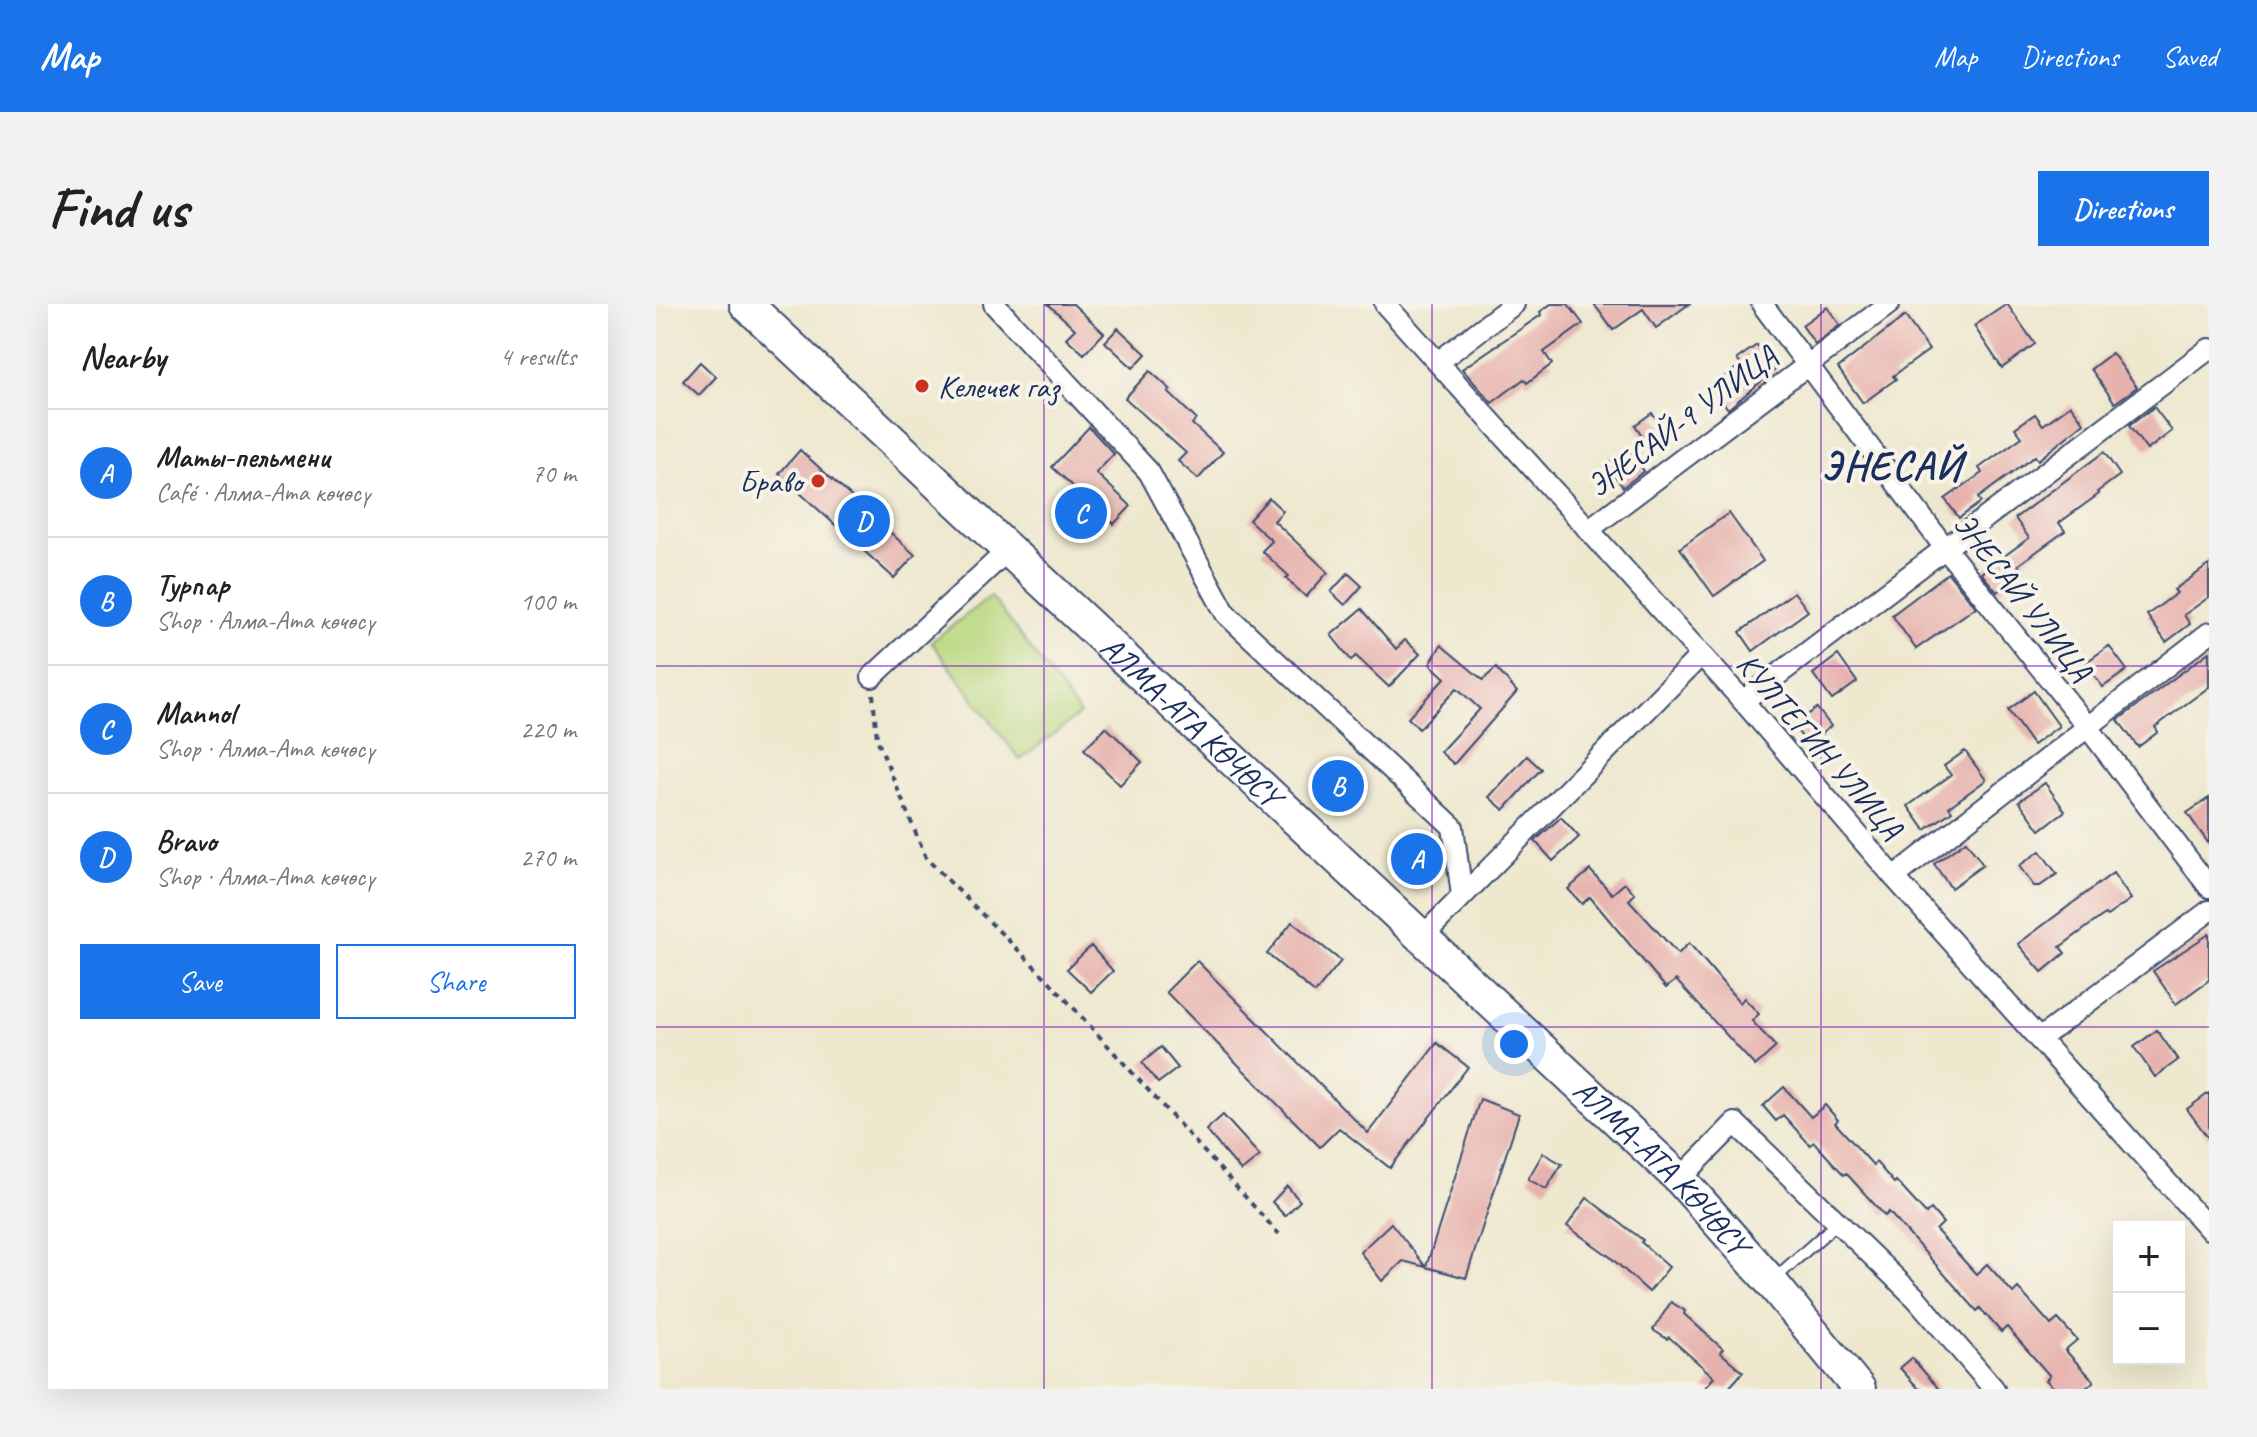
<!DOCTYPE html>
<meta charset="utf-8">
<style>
body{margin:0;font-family:Caveat,sans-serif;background:#f2f2f2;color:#222}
.controls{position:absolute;right:24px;bottom:24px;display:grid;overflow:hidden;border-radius:0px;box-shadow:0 8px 32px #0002}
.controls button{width:72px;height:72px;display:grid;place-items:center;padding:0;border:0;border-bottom:2px solid #e0e0e0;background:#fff;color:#222;font:40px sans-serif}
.you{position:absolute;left:858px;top:740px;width:28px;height:28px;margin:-20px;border:6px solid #fff;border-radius:50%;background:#1a73e8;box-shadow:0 0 0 12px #1a73e833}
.badge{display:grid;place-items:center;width:52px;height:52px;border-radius:50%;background:#1a73e8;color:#fff;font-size:26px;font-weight:700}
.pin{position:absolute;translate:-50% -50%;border:4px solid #fff;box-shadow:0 2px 8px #0006}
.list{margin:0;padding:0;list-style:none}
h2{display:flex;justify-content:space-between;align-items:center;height:104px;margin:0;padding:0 32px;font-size:34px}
h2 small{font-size:26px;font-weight:400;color:#767676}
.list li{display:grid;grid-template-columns:52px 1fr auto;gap:24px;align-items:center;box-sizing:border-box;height:128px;padding:0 32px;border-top:2px solid #e0e0e0}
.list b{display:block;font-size:30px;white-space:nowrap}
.list p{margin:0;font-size:26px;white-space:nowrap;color:#767676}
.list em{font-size:26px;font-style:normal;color:#767676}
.actions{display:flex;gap:16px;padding:24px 32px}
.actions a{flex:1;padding:18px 0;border:2px solid #1a73e8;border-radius:0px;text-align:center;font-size:28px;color:#1a73e8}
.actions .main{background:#1a73e8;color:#fff}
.map{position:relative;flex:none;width:1553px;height:1085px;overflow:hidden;border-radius:0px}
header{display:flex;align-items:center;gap:48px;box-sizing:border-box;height:112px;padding:0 40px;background:#1a73e8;color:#fff}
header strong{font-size:38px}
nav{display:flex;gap:44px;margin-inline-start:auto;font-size:28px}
.intro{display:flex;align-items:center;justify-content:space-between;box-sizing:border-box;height:192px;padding:0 48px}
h1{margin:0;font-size:56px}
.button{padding:20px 36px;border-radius:0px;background:#1a73e8;color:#fff;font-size:28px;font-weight:700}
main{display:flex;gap:48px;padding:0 48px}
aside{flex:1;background:#fff;border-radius:0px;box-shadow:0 8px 32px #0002}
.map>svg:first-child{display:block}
.green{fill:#b9d87f;stroke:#6a846e;stroke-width:2}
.building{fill:#e7b2ae}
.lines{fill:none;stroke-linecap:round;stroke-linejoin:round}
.lane-casing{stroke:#3b4b6f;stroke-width:14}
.street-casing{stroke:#3b4b6f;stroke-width:24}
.primary-casing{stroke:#3b4b6f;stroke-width:36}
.path{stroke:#3b4b6f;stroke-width:4;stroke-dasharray:6 6;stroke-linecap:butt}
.lane{stroke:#fff;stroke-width:10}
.street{stroke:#fff;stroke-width:20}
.primary{stroke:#fff;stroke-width:32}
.grid{fill:none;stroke:#7b2cbf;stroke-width:2;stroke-opacity:0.55}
.poi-dot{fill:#c8321e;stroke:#f7f3e8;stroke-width:3}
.labels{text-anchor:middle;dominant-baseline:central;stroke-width:8;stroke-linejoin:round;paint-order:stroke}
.poi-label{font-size:32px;fill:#1b2f5e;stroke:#f7f3e8;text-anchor:start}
.street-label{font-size:32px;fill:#1b2f5e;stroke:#f7f3e8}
.district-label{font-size:40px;font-weight:bold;letter-spacing:2px;fill:#1b2f5e;stroke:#f7f3e8}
</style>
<header>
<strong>Map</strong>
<nav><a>Map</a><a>Directions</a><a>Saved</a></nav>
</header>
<div class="intro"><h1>Find us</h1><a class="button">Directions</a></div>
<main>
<aside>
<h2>Nearby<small>4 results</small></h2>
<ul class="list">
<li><span class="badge">A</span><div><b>Маты-пельмени</b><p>Café · Алма-Ата көчөсү</p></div><em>70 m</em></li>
<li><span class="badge">B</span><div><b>Турпар</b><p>Shop · Алма-Ата көчөсү</p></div><em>100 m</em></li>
<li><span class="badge">C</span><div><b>Mannol</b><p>Shop · Алма-Ата көчөсү</p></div><em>220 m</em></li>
<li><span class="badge">D</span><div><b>Bravo</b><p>Shop · Алма-Ата көчөсү</p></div><em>270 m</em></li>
</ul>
<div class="actions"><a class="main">Save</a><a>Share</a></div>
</aside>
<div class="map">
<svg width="1553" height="1085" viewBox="0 0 1553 1085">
<rect width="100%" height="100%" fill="#f7f3e8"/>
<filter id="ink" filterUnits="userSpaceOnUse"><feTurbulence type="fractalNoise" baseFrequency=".0125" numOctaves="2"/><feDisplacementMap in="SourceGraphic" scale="16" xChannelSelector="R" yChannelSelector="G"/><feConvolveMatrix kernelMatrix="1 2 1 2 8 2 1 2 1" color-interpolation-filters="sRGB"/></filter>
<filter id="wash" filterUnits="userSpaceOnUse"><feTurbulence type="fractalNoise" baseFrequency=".006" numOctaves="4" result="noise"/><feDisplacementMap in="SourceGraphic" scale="32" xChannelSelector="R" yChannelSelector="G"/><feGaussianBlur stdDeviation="1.8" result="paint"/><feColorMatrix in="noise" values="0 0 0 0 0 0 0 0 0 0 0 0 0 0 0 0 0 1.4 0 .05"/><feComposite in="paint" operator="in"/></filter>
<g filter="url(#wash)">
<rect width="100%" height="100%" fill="#eee8cf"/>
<!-- green -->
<path class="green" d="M335,292L424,410L364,456L275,338Z"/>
<g id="blocks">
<!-- building -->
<g class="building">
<path d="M392,0H417L448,29L428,50L410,34L419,25Z"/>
<path d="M895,0H912L927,20L888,48L896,60L871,79L868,75L836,99L806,65L885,11L884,8Z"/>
<path d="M938,0H1033L1000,24L987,5L957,26Z"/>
<path d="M1351,0L1379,40L1346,64L1318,22Z"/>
<path d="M1171,3L1184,21L1159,40L1146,21Z"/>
<path d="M1249,12L1273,46L1237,72L1240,75L1207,99L1182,64Z"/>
<path d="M462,24L490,50L477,64L449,38Z"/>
<path d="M1101,41L1119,66L1072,105L1056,82L1085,61L1081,55Z"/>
<path d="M1456,49L1481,83L1459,99L1435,65Z"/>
<path d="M44,58L60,73L43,91L27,77Z"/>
<path d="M494,67L515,86L512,88L540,115L536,120L567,148L542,175L522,157L530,149L469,94Z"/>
<path d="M1415,101L1428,119L1382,156L1379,152L1322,194L1325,198L1303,214L1289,195L1326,169L1323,164L1366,133L1359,124L1379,110L1387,121Z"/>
<path d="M1498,103L1516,127L1491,146L1473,122Z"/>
<path d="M996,109L1012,132L995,145L979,121Z"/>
<path d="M433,123L458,150L440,169L475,202L458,220L396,163Z"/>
<path d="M144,146L259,251L238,274L123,170Z"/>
<path d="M973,146L988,167L967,183L951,161Z"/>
<path d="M1448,148L1464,171L1441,188L1443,190L1403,219L1409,227L1362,261L1368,269L1341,288L1325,269L1373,234L1359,214Z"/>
<path d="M613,194L627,207L618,217L672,268L650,293L630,274L633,272L606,247L616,237L593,216Z"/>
<path d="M1073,209L1107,257L1058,292L1024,244Z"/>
<path d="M1553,261V293L1528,311L1534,320L1510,338L1491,311L1521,289L1518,286Z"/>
<path d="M692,269L706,282L689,301L675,288Z"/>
<path d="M1292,269L1320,303L1260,345L1236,311Z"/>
<path d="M1138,288L1152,307L1097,347L1084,328Z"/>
<path d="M706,305L740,345L749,336L764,350L733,383L700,352L695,356L675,331Z"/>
<path d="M785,341L827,376L840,364L861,388L798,460L784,448L824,405L801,384L763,425L752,414L789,374L774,360Z"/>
<path d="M1453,342L1471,366L1447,383L1429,359Z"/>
<path d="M1553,348V383L1499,423L1502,428L1482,443L1462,416Z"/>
<path d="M1182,351L1201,378L1176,396L1157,370Z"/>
<path d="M1378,387L1403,422L1377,441L1352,406Z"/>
<path d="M1161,404L1175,422L1152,440L1137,422Z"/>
<path d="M450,423L486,458L464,481L428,445Z"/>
<path d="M1309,447L1330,476L1293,503L1296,507L1269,526L1252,502L1295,471L1288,462Z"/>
<path d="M871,452L885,465L848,506L833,493Z"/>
<path d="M1389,479L1409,507L1384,526L1363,497Z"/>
<path d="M1553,494V540L1531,509Z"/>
<path d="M905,513L923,533L897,557L879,537Z"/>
<path d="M1310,537L1327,561L1295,584L1278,560Z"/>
<path d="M1384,547L1401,570L1384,582H1378L1363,562Z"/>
<path d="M934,566L956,590L969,579L979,590L973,596L1022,650L1033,639L1084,699L1088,694L1103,710L1096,717L1120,743L1099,762L1020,676L1010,684L934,593L926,600L912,585Z"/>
<path d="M1457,569L1475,595L1451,612L1449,610L1404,643L1409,649L1386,668L1362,640Z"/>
<path d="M636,618L685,657L659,689L611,650Z"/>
<path d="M1553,630V676L1520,700L1497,667Z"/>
<path d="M435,642L457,667L435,688L411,665Z"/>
<path d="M541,657L712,829L781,739L812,763L734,864L683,824L664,843L510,688Z"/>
<path d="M1501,726L1522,756L1499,773L1478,743Z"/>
<path d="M505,743L522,764L502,779L486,759Z"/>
<path d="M1128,783L1155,813L1169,801L1182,816L1179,819L1217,861L1220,858L1238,879L1240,877L1270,910L1275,905L1287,919L1280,926L1320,970L1331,960L1357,989L1362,984L1395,1021L1402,1015L1421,1036L1409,1046L1438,1077L1429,1085H1399L1390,1076L1394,1072L1351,1023L1345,1028L1324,1004L1321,1007L1233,908L1229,912L1190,869L1188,871L1158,838L1154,841L1127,811L1120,817L1107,802Z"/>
<path d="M1553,789V835L1531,805Z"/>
<path d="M824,795L863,810L810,974L770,963Z"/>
<path d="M567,811L604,852L585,867L550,826Z"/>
<path d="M887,849L906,860L890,885L872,875Z"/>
<path d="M631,882L644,897L629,912L616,898Z"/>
<path d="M931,894L987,936L985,938L1013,963L993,988L953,952L911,922Z"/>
<path d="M735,919L770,963L747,957L726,977L704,948Z"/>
<path d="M1015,998L1029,1007L1028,1010L1067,1045L1064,1048L1087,1068L1072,1085H1048L1058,1073L1013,1033L1011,1035L997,1026Z"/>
<path d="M1256,1054L1283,1085H1263L1244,1064Z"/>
</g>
</g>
</g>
<g filter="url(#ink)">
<use href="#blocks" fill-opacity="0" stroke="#3b4b6f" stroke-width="2"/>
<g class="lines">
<defs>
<path id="lane" d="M1117,976L1181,919"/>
<g id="street">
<path d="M338,0L493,168L570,310L797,523L806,592"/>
<path d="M729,0L1087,397L1238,573L1553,925"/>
<path d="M1106,0L1289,244L1431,422L1553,583"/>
<path d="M782,58L858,0"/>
<path d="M932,226L1233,0"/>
<path d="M216,373L352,246"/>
<path d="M1087,397L1553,45"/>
<path d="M1238,573L1553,329"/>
<path d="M767,632L1045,351"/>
<path d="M1383,735L1553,607"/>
<path d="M1024,875L1079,819L1260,994L1338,1085"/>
</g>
<g id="primary">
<path id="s1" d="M90,0L1024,875L1115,978L1203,1085"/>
</g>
</defs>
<!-- lane casing -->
<use href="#lane" class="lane-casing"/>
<!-- street casing -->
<use href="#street" class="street-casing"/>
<!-- primary casing -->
<use href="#primary" class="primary-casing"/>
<!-- path -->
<path class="path" d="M217,390L221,435L270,554L394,678L623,930"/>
<!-- lane -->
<use href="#lane" class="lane"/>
<!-- street -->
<use href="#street" class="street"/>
<!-- primary -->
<use href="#primary" class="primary"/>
</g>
</g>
<!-- grid -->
<path class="grid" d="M388,0V1085M776,0V1085M1165,0V1085M0,362H1553M0,723H1553"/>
<!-- markers -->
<g class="poi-dot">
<circle cx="266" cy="82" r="8"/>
<circle cx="162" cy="177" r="8"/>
</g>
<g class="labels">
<!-- poi labels -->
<g class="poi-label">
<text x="282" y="82">Келечек газ</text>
<text x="146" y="177" text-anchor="end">Браво</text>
</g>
<!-- street labels -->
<g class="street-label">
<text transform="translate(1026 117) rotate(-37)">ЭНЕСАЙ-9 УЛИЦА</text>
<text transform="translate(1367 293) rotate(52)">ЭНЕСАЙ УЛИЦА</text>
<text stroke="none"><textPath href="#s1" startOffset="610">АЛМА-АТА КӨЧӨСҮ</textPath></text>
<text transform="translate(1164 442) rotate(49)">КУЛТЕГИН УЛИЦА</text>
<text stroke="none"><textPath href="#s1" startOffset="1258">АЛМА-АТА КӨЧӨСҮ</textPath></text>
</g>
<!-- district labels -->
<g class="district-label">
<text x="1236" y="162">ЭНЕСАЙ</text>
</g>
</g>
</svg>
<div class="controls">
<button>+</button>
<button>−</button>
</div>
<div class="you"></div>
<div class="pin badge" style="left:761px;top:555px">A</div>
<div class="pin badge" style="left:682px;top:482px">B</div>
<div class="pin badge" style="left:425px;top:209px">C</div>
<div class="pin badge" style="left:208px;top:217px">D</div>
</div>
</main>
